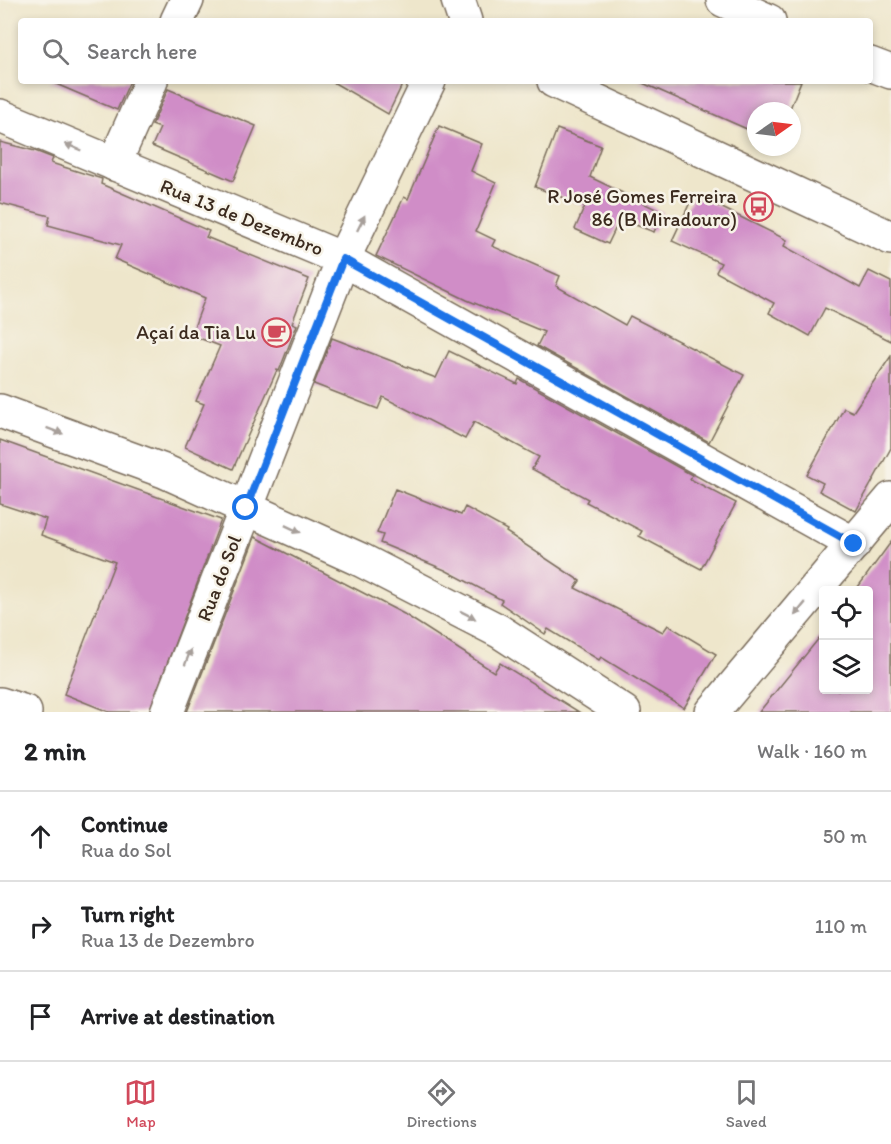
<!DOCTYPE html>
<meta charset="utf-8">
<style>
body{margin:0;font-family:Itim,sans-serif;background:#f2f2f2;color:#202124}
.controls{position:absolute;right:18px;bottom:18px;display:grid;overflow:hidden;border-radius:6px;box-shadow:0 3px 9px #0003}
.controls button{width:54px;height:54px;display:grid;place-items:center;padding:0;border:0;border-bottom:2px solid #e0e0e0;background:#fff;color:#202124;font:30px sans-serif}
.compass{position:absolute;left:747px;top:102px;width:54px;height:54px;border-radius:50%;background:#fff;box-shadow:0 3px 9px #0003;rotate:76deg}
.stop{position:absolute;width:18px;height:18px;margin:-14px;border:4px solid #1a73e8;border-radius:50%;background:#fff}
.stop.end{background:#1a73e8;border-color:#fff;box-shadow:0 2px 6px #0008}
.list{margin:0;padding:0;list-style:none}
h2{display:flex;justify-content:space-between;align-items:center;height:78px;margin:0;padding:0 24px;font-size:26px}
h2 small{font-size:20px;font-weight:400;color:#757577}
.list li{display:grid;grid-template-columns:39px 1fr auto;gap:18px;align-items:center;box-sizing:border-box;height:90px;padding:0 24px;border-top:2px solid #e0e0e0}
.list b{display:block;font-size:22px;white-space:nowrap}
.list p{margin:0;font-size:20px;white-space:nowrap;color:#757577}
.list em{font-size:20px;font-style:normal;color:#757577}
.icon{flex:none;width:33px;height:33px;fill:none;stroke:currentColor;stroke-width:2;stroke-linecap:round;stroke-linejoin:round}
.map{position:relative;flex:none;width:891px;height:712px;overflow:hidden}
.search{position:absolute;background:#fff;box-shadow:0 3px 9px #0003;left:18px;right:18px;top:18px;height:66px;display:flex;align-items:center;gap:15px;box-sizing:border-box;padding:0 21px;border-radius:6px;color:#757577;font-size:22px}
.sheet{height:348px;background:#fff}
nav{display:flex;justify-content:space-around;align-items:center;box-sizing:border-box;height:84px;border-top:2px solid #e0e0e0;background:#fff;font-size:16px;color:#757577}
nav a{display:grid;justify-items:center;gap:3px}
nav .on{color:#d1495b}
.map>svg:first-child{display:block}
.building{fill:#d08dc7}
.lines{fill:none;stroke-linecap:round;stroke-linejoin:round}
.street-casing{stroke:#7a6c5b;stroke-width:36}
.street{stroke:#fff;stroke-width:33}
.oneway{fill:#a79f9a}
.route{stroke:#1a73e8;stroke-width:8}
.labels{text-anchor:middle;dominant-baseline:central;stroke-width:5;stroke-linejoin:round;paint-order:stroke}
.poi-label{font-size:20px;fill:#3b2a1e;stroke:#f7f3e8;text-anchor:end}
.street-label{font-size:20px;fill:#3b2a1e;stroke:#f7f3e8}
</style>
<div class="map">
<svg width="891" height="712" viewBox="0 0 891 712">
<rect width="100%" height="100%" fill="#f7f3e8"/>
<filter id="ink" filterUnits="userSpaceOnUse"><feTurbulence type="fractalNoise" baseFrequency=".0167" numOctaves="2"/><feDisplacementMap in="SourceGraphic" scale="12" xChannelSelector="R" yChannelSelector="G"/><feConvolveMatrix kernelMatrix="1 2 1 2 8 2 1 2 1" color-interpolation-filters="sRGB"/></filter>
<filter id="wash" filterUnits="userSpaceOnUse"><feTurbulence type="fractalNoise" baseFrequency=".008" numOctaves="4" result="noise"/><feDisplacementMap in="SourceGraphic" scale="24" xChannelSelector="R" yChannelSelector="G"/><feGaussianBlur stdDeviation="1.35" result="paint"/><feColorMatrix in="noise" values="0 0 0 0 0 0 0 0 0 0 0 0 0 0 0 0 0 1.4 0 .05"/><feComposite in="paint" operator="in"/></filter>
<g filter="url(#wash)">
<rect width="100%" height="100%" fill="#eee6cb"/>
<g id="blocks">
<!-- building -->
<g class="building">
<path d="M49,81H130L117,110Z"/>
<path d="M331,81H404L388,114Z"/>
<path d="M638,81H801L789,111H756V133Z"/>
<path d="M168,89L256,126L233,181L152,146L160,128L152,125Z"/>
<path d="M439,126L482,144L471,171L496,183L476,231L495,240L492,246L560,276L556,286L625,325L630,316L744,375L709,442L537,346L544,332L467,300L376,256L404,197L408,199Z"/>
<path d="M557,129L601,146L590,177L662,212L654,232L620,219L608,244L575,229L585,206L535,187Z"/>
<path d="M0,142L35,151L53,158L51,163L102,179L101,184L209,231L206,237L309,279L292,323L297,325L279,371L277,370L233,469L185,447L204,404L196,401L220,346L191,335L205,298L115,259L121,245L48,225L50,216L0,203Z"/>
<path d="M694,194L787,240L784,246L860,288L869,271L891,282V341L825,308L810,336L769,313L774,303L716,272L721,263L672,241Z"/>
<path d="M332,338L436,378L449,351L517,384L519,379L692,475L690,479L736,503L701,569L639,536L642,531L586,502L588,499L532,469L539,457L474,422L465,439L383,397L378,409L314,384Z"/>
<path d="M891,356V448L856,511L819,491L823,483L807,475L844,408L853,412Z"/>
<path d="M0,440L221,520L149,712H109L64,694L115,562L41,535L46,519L0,504Z"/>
<path d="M395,489L461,515L465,507L507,530L506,532L580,581L575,588L663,632L668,625L716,654L684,708L601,657L599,660L548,629L545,634L500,603L502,600L445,570L380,543L383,535L377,533Z"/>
<path d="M255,537L404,614L494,672L500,663L579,712H187Z"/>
<path d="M891,542V712H759L824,632V690H868V591H855Z"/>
</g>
</g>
</g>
<g filter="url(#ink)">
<use href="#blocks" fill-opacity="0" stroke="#7a6c5b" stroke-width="1.5"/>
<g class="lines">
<defs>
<g id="street">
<path d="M458,0L465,21"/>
<path d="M723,0L769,21"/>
<path d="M177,21L187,0"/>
<path d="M870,64L891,72"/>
<path d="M554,81L891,238"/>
<path d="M0,116L343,259L854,544"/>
<path d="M114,164L151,81"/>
<path d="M0,411L164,471L361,560L499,631L624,712"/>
<path d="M0,704L25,712"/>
<path d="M167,712L343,259L429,81"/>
<path d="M712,712L891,499"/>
</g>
</defs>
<!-- street casing -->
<use href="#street" class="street-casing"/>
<!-- street -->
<use href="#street" class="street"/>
</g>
<!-- one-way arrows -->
<defs><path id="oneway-solid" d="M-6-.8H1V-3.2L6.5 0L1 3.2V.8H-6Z" transform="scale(1.5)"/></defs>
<g class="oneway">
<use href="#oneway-solid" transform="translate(73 147) rotate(-157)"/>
<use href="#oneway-solid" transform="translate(361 223) rotate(-64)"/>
<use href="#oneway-solid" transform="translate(55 431) rotate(20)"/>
<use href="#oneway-solid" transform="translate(293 529) rotate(25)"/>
<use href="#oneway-solid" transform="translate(800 609) rotate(130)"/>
<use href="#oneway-solid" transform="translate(468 615) rotate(27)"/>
<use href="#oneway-solid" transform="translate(188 657) rotate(-69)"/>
</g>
</g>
<g class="lines" filter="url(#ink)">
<!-- route -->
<path class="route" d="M246,508L343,259L854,544"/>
</g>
<!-- icons -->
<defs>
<symbol id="bus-ring" viewBox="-11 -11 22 22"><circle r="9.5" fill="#f7f3e8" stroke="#d1495b" stroke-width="1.5"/><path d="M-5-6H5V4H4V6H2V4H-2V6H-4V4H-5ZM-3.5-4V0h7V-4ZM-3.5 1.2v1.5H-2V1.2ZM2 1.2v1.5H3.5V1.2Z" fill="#d1495b"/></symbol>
<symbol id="cafe-ring" viewBox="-11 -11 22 22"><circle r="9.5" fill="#f7f3e8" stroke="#d1495b" stroke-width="1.5"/><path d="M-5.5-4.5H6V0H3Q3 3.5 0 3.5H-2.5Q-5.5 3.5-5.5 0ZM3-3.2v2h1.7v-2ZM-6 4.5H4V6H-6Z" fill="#d1495b"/></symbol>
</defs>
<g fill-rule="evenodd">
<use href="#bus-ring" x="742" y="190" width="33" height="33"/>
<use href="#cafe-ring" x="260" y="316" width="33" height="33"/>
</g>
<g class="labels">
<!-- poi labels -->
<g class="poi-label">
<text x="737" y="196">R José Gomes Ferreira<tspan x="737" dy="23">86 (B Miradouro)</tspan></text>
<text x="256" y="332">Açaí da Tia Lu</text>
</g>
<!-- street labels -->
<g class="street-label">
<text transform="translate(242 217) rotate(22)">Rua 13 de Dezembro</text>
<text transform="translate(219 578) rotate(-69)">Rua do Sol</text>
</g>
</g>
</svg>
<div class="controls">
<button><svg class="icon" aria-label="locate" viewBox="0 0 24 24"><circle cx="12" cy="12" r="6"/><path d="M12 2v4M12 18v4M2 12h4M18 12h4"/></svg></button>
<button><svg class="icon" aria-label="layers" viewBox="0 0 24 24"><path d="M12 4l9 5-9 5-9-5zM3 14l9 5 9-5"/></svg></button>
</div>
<svg class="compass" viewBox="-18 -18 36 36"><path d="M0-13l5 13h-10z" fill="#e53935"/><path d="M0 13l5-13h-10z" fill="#757577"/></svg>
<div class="stop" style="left:246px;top:508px"></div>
<div class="stop end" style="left:854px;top:544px"></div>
<div class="search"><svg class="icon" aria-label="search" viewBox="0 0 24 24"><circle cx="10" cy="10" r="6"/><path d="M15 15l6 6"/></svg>Search here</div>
</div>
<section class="sheet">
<h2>2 min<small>Walk · 160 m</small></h2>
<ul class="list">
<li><svg class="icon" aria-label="ahead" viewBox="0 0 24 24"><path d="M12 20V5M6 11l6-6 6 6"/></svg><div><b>Continue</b><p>Rua do Sol</p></div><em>50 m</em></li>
<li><svg class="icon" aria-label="right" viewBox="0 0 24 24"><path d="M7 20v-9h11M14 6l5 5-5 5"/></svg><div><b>Turn right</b><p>Rua 13 de Dezembro</p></div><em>110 m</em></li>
<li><svg class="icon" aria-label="arrive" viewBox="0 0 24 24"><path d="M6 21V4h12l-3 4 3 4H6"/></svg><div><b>Arrive at destination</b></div></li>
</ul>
</section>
<nav>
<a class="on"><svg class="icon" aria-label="map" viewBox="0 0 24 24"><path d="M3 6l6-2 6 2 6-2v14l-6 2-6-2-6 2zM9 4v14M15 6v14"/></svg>Map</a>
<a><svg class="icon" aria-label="directions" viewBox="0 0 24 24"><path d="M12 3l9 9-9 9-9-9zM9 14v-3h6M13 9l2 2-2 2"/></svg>Directions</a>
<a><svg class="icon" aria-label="saved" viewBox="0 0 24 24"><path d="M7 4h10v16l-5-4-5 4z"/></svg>Saved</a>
</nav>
